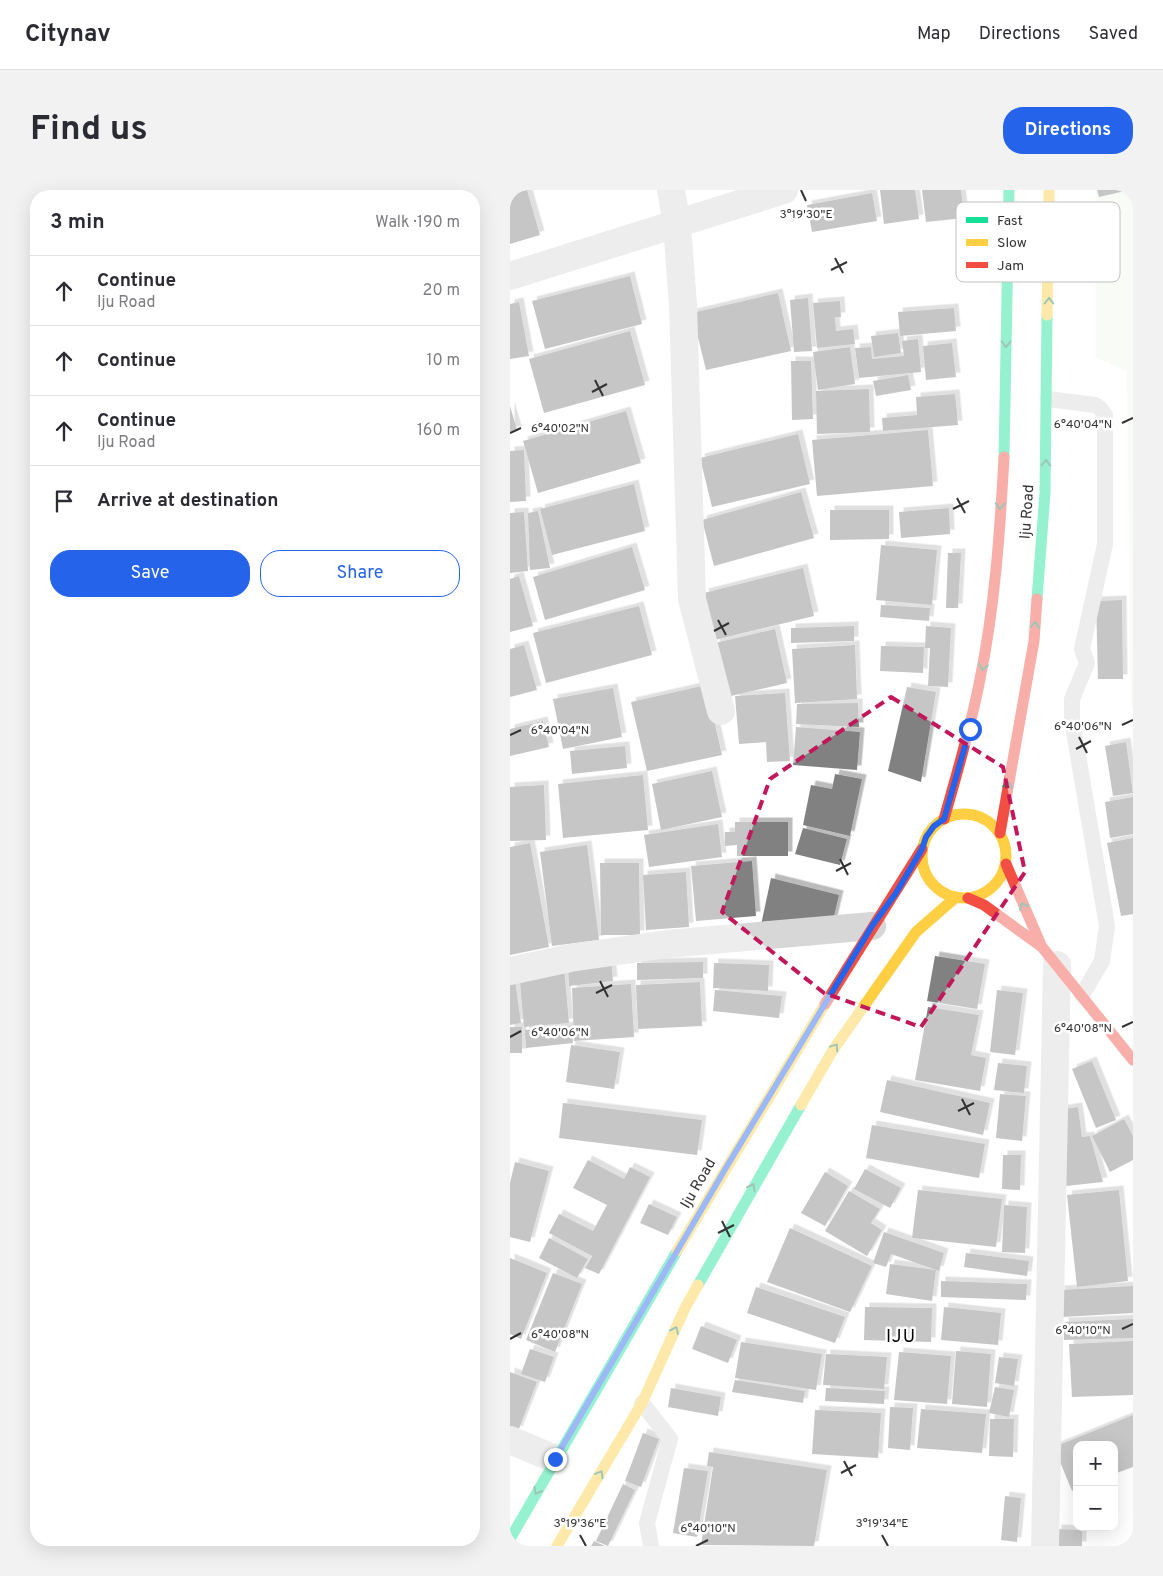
<!DOCTYPE html>
<meta charset="utf-8">
<style>
body{margin:0;font-family:Overpass,sans-serif;background:#f2f2f3;color:#2b2b33}
.controls{position:absolute;right:15px;bottom:15px;display:grid;overflow:hidden;border-radius:10px;box-shadow:0 5px 20px #0002}
.controls button{width:45px;height:45px;display:grid;place-items:center;padding:0;border:0;border-bottom:1px solid #e1e1e2;background:#fff;color:#2b2b33;font:25px sans-serif}
.stop{position:absolute;width:15px;height:15px;margin:-11px;border:4px solid #2563eb;border-radius:50%;background:#fff}
.stop.end{background:#2563eb;border-color:#fff;box-shadow:0 1px 5px #0008}
.list{margin:0;padding:0;list-style:none}
h2{display:flex;justify-content:space-between;align-items:center;height:65px;margin:0;padding:0 20px;font-size:21px}
h2 small{font-size:16px;font-weight:400;color:#7c7c81}
.list li{display:grid;grid-template-columns:32px 1fr auto;gap:15px;align-items:center;box-sizing:border-box;height:70px;padding:0 20px;border-top:1px solid #e1e1e2}
.list b{display:block;font-size:19px;white-space:nowrap}
.list p{margin:0;font-size:16px;white-space:nowrap;color:#7c7c81}
.list em{font-size:16px;font-style:normal;color:#7c7c81}
.actions{display:flex;gap:10px;padding:15px 20px}
.actions a{flex:1;padding:11px 0;border:1px solid #2563eb;border-radius:20px;text-align:center;font-size:18px;color:#2563eb}
.actions .main{background:#2563eb;color:#fff}
.icon{flex:none;width:28px;height:28px;fill:none;stroke:currentColor;stroke-width:2;stroke-linecap:round;stroke-linejoin:round}
.map{position:relative;flex:none;width:623px;height:1356px;overflow:hidden;border-radius:20px}
header{display:flex;align-items:center;gap:30px;box-sizing:border-box;height:70px;padding:0 25px;background:#fff;border-bottom:1px solid #e1e1e2}
header strong{font-size:24px}
nav{display:flex;gap:28px;margin-inline-start:auto;font-size:18px}
.intro{display:flex;align-items:center;justify-content:space-between;box-sizing:border-box;height:120px;padding:0 30px}
h1{margin:0;font-size:35px}
.button{padding:12px 22px;border-radius:20px;background:#2563eb;color:#fff;font-size:18px;font-weight:700}
main{display:flex;gap:30px;padding:0 30px}
aside{flex:1;background:#fff;border-radius:20px;box-shadow:0 5px 20px #0002}
.map>svg:first-child{display:block}
.green{fill:#f1f5ed}
.building{fill:#818181;filter:url(#shadow)}
.lines{fill:none;stroke-linecap:round;stroke-linejoin:round}
.lane{stroke:#d7d7d7;stroke-width:16}
.street{stroke:#d7d7d7;stroke-width:28}
.fast{stroke:#16e098;stroke-width:11}
.slow{stroke:#ffcf43;stroke-width:11}
.jam{stroke:#f24e42;stroke-width:11}
.oneway{stroke:#268160}
.route{stroke:#2563eb;stroke-width:6}
.marked{fill:none;stroke:#c2185b;stroke-width:4;stroke-dasharray:10 6;stroke-linejoin:round}
.ticks{fill:none;stroke:#333;stroke-width:2}
.labels{text-anchor:middle;dominant-baseline:central;stroke-width:5;stroke-linejoin:round;paint-order:stroke}
.street-label{font-size:15px;fill:#333;stroke:#fff}
.quarter-label{font-size:18px;letter-spacing:1px;fill:#000;stroke:#fff}
.key{fill:#fff;stroke:#c2c2c2;stroke-width:1}
.key-label{font-size:14px;fill:#333}
.ticks-label{font-size:12px;text-anchor:middle;fill:#333;stroke:#fff;stroke-width:5;stroke-linejoin:round;paint-order:stroke}
</style>
<header>
<strong>Citynav</strong>
<nav><a>Map</a><a>Directions</a><a>Saved</a></nav>
</header>
<div class="intro"><h1>Find us</h1><a class="button">Directions</a></div>
<main>
<aside>
<h2>3 min<small>Walk · 190 m</small></h2>
<ul class="list">
<li><svg class="icon" aria-label="ahead" viewBox="0 0 24 24"><path d="M12 20V5M6 11l6-6 6 6"/></svg><div><b>Continue</b><p>Iju Road</p></div><em>20 m</em></li>
<li><svg class="icon" aria-label="ahead" viewBox="0 0 24 24"><path d="M12 20V5M6 11l6-6 6 6"/></svg><div><b>Continue</b></div><em>10 m</em></li>
<li><svg class="icon" aria-label="ahead" viewBox="0 0 24 24"><path d="M12 20V5M6 11l6-6 6 6"/></svg><div><b>Continue</b><p>Iju Road</p></div><em>160 m</em></li>
<li><svg class="icon" aria-label="arrive" viewBox="0 0 24 24"><path d="M6 21V4h12l-3 4 3 4H6"/></svg><div><b>Arrive at destination</b></div></li>
</ul>
<div class="actions"><a class="main">Save</a><a>Share</a></div>
</aside>
<div class="map">
<svg width="623" height="1356" viewBox="0 0 623 1356">
<defs>
<filter id="shadow"><feDropShadow dx="4.5" dy="-4.5" stdDeviation="0" flood-color="#0004"/></filter>
</defs>
<rect width="100%" height="100%" fill="#fff"/>
<!-- green -->
<path class="green" d="M586,0H623V518H621L617,181L586,168Z"/>
<!-- building -->
<g class="building">
<path d="M5,0H17L30,45L0,54V1Z"/>
<path d="M370,0H405L409,29L374,34Z"/>
<path d="M412,0H451L454,28L416,32Z"/>
<path d="M587,0H615V1L589,7Z"/>
<path d="M362,3L367,31L302,42L297,15Z"/>
<path d="M120,86L132,134L35,159L22,111Z"/>
<path d="M268,103L281,161L196,180L182,123Z"/>
<path d="M298,108L302,161L284,162L280,110Z"/>
<path d="M330,111L331,127H325L326,141L343,139L345,154L307,158L303,113Z"/>
<path d="M9,112L19,166L0,169V114Z"/>
<path d="M444,118L446,141L390,146L388,122Z"/>
<path d="M120,141L135,195L34,223L19,169Z"/>
<path d="M388,143L391,163L364,167L361,146Z"/>
<path d="M408,149L411,182L349,188L345,158L361,157L362,169L394,166L392,151Z"/>
<path d="M442,153L446,187L416,190L413,156Z"/>
<path d="M340,157L345,194L308,200L303,162Z"/>
<path d="M281,171H301L303,229L282,230Z"/>
<path d="M398,185L401,200L366,206L363,191Z"/>
<path d="M359,199L360,242L307,244L306,201Z"/>
<path d="M445,204L448,235L373,241L372,228L407,225L406,207Z"/>
<path d="M0,216L7,240L0,242Z"/>
<path d="M116,221L131,273L28,303L13,251Z"/>
<path d="M418,240L423,296L307,306L302,250Z"/>
<path d="M288,244L300,294L202,317L190,268Z"/>
<path d="M14,260L16,311L0,312V261Z"/>
<path d="M124,294L135,341L42,365L30,319Z"/>
<path d="M291,302L304,348L204,376L192,330Z"/>
<path d="M439,318L440,344L391,348L389,322Z"/>
<path d="M320,320H379V349L320,350Z"/>
<path d="M28,321L40,378L20,380L18,323Z"/>
<path d="M14,322L18,381L0,383V323Z"/>
<path d="M371,355L427,360L422,415L366,410Z"/>
<path d="M122,357L135,400L35,430L23,387Z"/>
<path d="M438,363H451L448,418H436Z"/>
<path d="M293,378L304,426L205,450L194,403Z"/>
<path d="M9,386L23,436L0,442V389Z"/>
<path d="M612,410L613,489H588L586,411Z"/>
<path d="M371,415L420,418L419,431L370,427Z"/>
<path d="M129,416L142,465L36,493L23,443Z"/>
<path d="M344,436V451L281,453V438Z"/>
<path d="M416,436L441,438L438,497L418,496L420,458H415Z"/>
<path d="M265,439L277,493L217,507L205,453Z"/>
<path d="M14,455L27,500L0,507V459Z"/>
<path d="M345,455L347,509L285,513L282,459Z"/>
<path d="M371,456L414,457L413,483L370,481Z"/>
<path d="M196,495L212,565L137,581L121,512Z"/>
<path d="M397,497L426,502L411,592L378,581Z"/>
<path d="M103,498L112,547L53,559L43,509Z"/>
<path d="M275,503L280,571L257,572L256,552L229,554L225,506Z"/>
<path d="M348,513L349,537L286,534L287,514Z"/>
<path d="M33,531L39,557L0,566V539Z"/>
<path d="M286,537L350,542L347,580L283,575Z"/>
<path d="M616,552L623,603L603,606L595,556Z"/>
<path d="M115,556L117,578L62,584L60,561Z"/>
<path d="M202,581L212,627L151,640L142,594Z"/>
<path d="M325,584L352,589L340,646L293,635L301,595L322,599Z"/>
<path d="M133,585L138,640L53,648L48,594Z"/>
<path d="M34,595L36,650L0,651V597Z"/>
<path d="M623,607V644L600,648L595,612Z"/>
<path d="M225,632H278V666H227V655L215,656V642H225Z"/>
<path d="M208,634L212,667L139,677L134,645Z"/>
<path d="M293,638L337,649L330,675L285,664Z"/>
<path d="M623,648V724L611,726L597,653Z"/>
<path d="M20,653L39,757L0,765V657Z"/>
<path d="M77,655L89,750L42,756L30,662Z"/>
<path d="M242,671L246,726L186,731L181,676Z"/>
<path d="M90,673H129L130,745H91Z"/>
<path d="M176,682L179,737L136,740L133,685Z"/>
<path d="M261,688L329,705L322,735H251Z"/>
<path d="M425,766L475,774L467,819L417,811Z"/>
<path d="M101,771L103,791L59,796L58,776Z"/>
<path d="M193,772V788L127,790V773Z"/>
<path d="M204,773L259,775L258,801L203,798Z"/>
<path d="M54,777L59,833L14,837L9,781Z"/>
<path d="M4,783L11,833L0,835V784Z"/>
<path d="M190,792L192,836L128,839L126,795Z"/>
<path d="M121,794L124,847L64,851L62,798Z"/>
<path d="M205,800L272,806L269,828L203,821Z"/>
<path d="M487,800L513,803L505,865L480,862Z"/>
<path d="M418,817L469,825L461,865L476,868L470,901L405,890Z"/>
<path d="M62,836L63,853L16,858L15,840Z"/>
<rect x="0" y="837" width="12" height="26"/>
<path d="M61,855L110,862L104,899L56,892Z"/>
<path d="M582,871L606,930L586,938L562,879Z"/>
<path d="M488,873L517,876L514,903L484,900Z"/>
<path d="M377,890L480,913L473,945L370,922Z"/>
<path d="M490,904L516,906L512,951L486,948Z"/>
<path d="M53,913L192,930L187,965L49,948Z"/>
<path d="M568,917L572,947L580,946L593,992L556,996L547,920Z"/>
<path d="M614,929L623,946V970L600,982L582,946Z"/>
<path d="M362,935L475,954L469,988L356,968Z"/>
<path d="M493,965H511L510,1000L492,999Z"/>
<path d="M78,970L114,989L120,977L140,987L89,1084L75,1078L82,1066L39,1043L49,1024L83,1041L97,1015L63,998Z"/>
<path d="M5,972L39,981L20,1052L0,1047V993Z"/>
<path d="M355,979L391,998L380,1018L344,999Z"/>
<path d="M315,982L338,996L315,1036L291,1023Z"/>
<path d="M408,1000L492,1009L486,1057L402,1048Z"/>
<path d="M609,1000L618,1091L567,1097L557,1005Z"/>
<path d="M339,1001L370,1019L361,1033L372,1040L357,1066L315,1041Z"/>
<path d="M139,1014L167,1027L158,1045L130,1033Z"/>
<path d="M494,1015L517,1017L515,1063L492,1062Z"/>
<path d="M280,1038L362,1076L340,1122L257,1092Z"/>
<path d="M374,1042L434,1063L429,1081L381,1064L376,1077L363,1073Z"/>
<path d="M39,1048L78,1069L67,1088L29,1068Z"/>
<path d="M456,1063L519,1071L517,1086L454,1077Z"/>
<path d="M0,1068L37,1083L11,1149L0,1144Z"/>
<path d="M380,1074L426,1080L422,1111L376,1104Z"/>
<path d="M43,1083L72,1094L45,1162L16,1150Z"/>
<path d="M431,1091L517,1094L516,1110L431,1107Z"/>
<path d="M623,1096V1123L552,1127L550,1100Z"/>
<path d="M246,1097L335,1127L325,1153L237,1123Z"/>
<path d="M355,1117L422,1118L421,1152L354,1150Z"/>
<path d="M434,1117L491,1123L488,1155L431,1150Z"/>
<path d="M623,1129V1148L554,1150V1132Z"/>
<path d="M191,1136L227,1150L218,1173L182,1159Z"/>
<path d="M623,1151V1205L562,1207L559,1154Z"/>
<path d="M231,1152L312,1164L306,1200L225,1188Z"/>
<path d="M20,1159L44,1167L35,1192L11,1184Z"/>
<path d="M446,1161L481,1164L477,1217L442,1214Z"/>
<path d="M389,1162L441,1166L437,1214L384,1210Z"/>
<path d="M316,1164L377,1167L374,1199L313,1195Z"/>
<path d="M489,1167L508,1169L504,1196L485,1193Z"/>
<path d="M0,1182L27,1192L8,1241L0,1238Z"/>
<path d="M225,1190L295,1201L293,1213L222,1202Z"/>
<path d="M485,1197L504,1200L499,1227L479,1223Z"/>
<path d="M161,1198L211,1207L208,1226L158,1217Z"/>
<path d="M316,1198L375,1201L374,1214L315,1211Z"/>
<path d="M380,1217L403,1218L400,1260L378,1258Z"/>
<path d="M411,1219L476,1224L472,1263L407,1258Z"/>
<path d="M305,1220L371,1223L368,1268L302,1264Z"/>
<path d="M623,1225V1277L604,1284V1255H567V1299L562,1301L544,1257Z"/>
<path d="M480,1229H504L503,1267L479,1266Z"/>
<path d="M133,1243L149,1249L131,1297L115,1291Z"/>
<path d="M199,1262L317,1280L304,1356L191,1355L203,1277L197,1276Z"/>
<path d="M174,1278L198,1281L187,1347L163,1343Z"/>
<path d="M113,1294L125,1300L98,1356L86,1351Z"/>
<path d="M495,1306L511,1308L507,1352L491,1350Z"/>
<path d="M547,1339L572,1340V1356H546Z"/>
<path d="M84,1351L95,1356H81Z"/>
</g>
<g class="lines">
<!-- lane -->
<g class="lane">
<path d="M538,209L585,215L590,218L595,225V354L572,459L577,473L562,509V530L597,736L592,771L572,805"/>
<path d="M132,1213L160,1249L137,1333L141,1356"/>
</g>
<!-- street -->
<g class="street">
<path d="M161,0L167,35L173,115L182,409L211,521"/>
<path d="M0,86L274,0"/>
<path d="M0,781L60,768L157,754L362,736"/>
<path d="M0,1250L45,1269"/>
<path d="M535,1356L547,775"/>
</g>
<!-- fast -->
<g class="fast">
<path d="M494,267L499,0"/>
<path d="M527,409L535,303L537,125"/>
<path d="M188,1095L291,915"/>
<path d="M0,1349L167,1061"/>
</g>
<!-- slow -->
<g class="slow">
<path d="M537,125L539,0"/>
<circle cx="454" cy="666" r="42"/>
<path d="M291,915L323,860L406,742L446,707"/>
<path d="M167,1061L315,814"/>
<path d="M47,1356L132,1213L175,1118L188,1095"/>
</g>
<!-- jam -->
<g class="jam">
<path d="M434,629C447,583 461,537 470,489C485,416 490,341 494,267"/>
<path d="M490,643L524,451L527,409"/>
<path d="M496,674L531,755"/>
<path d="M458,708L474,715L532,757L623,870"/>
<path d="M315,814L412,659"/>
</g>
</g>
<!-- one-way arrows -->
<defs><path id="oneway-chevron" d="M-2-3.5L2.5 0L-2 3.5" fill="none" stroke-width="1.6" stroke-linecap="round" stroke-linejoin="round" transform="scale(1.25)"/></defs>
<g class="oneway">
<use href="#oneway-chevron" transform="translate(539 111) rotate(-90)"/>
<use href="#oneway-chevron" transform="translate(496 154) rotate(91)"/>
<use href="#oneway-chevron" transform="translate(536 273) rotate(-88)"/>
<use href="#oneway-chevron" transform="translate(490 316) rotate(93)"/>
<use href="#oneway-chevron" transform="translate(525 435) rotate(-85)"/>
<use href="#oneway-chevron" transform="translate(473 477) rotate(101)"/>
<use href="#oneway-chevron" transform="translate(498 595) rotate(-77)"/>
<use href="#oneway-chevron" transform="translate(513 716) rotate(-114)"/>
<use href="#oneway-chevron" transform="translate(325 857) rotate(-56)"/>
<use href="#oneway-chevron" transform="translate(242 997) rotate(-61)"/>
<use href="#oneway-chevron" transform="translate(165 1140) rotate(-66)"/>
<use href="#oneway-chevron" transform="translate(90 1284) rotate(-59)"/>
<use href="#oneway-chevron" transform="translate(27 1301) rotate(120)"/>
</g>
<g class="lines">
<!-- route -->
<path class="route" d="M45,1269L217,976L362,736L386,703L412,659L416,647L424,636L434,629L460,539"/>
</g>
<!-- marked area -->
<path d="M0 0H623V1356H0ZM381,507L493,577L515,682L411,837L314,803L212,722L260,589Z" fill="#fff" fill-opacity=".55" fill-rule="evenodd"/>
<path class="marked" d="M381,507L493,577L515,682L411,837L314,803L212,722L260,589Z"/>
<!-- ticks -->
<path class="ticks" d="M291,0L296,11M325,68L333,83M321,80L337,72M85,190L93,206M82,202L97,194M612,233L623,228M0,243L11,238M447,308L455,323M443,319L459,311M208,430L216,445M204,441L219,433M612,535L623,530M0,545L11,540M569,547L577,563M566,559L581,551M330,669L338,685M326,681L341,673M90,791L98,807M86,803L102,795M612,837L623,832M0,847L11,841M452,909L460,925M448,921L464,913M212,1031L220,1047M208,1043L224,1035M612,1139L623,1134M0,1149L11,1143M334,1271L342,1286M331,1283L346,1275M70,1345L76,1356M372,1345L378,1356M186,1356L198,1350"/>
<g class="labels">
<!-- street labels -->
<g class="street-label">
<text transform="translate(518 322) rotate(-86)">Iju Road</text>
<text transform="translate(189 994) rotate(-60)">Iju Road</text>
</g>
<!-- quarter labels -->
<g class="quarter-label">
<text x="391" y="1147">IJU</text>
</g>
</g>
<!-- legend -->
<rect x="446" y="12" width="164" height="80" rx="8" class="key"/>
<rect x="456" y="27" width="22" height="6" fill="#16e098"/>
<rect x="456" y="49" width="22" height="7" fill="#ffcf43"/>
<rect x="456" y="72" width="22" height="6" fill="#f24e42"/>
<g class="key-label">
<text x="487" y="35">Fast</text>
<text x="487" y="57">Slow</text>
<text x="487" y="80">Jam</text>
</g>
<g class="ticks-label">
<text x="296" y="28">3°19'30"E</text>
<text x="573" y="238">6°40'04"N</text>
<text x="50" y="242">6°40'02"N</text>
<text x="573" y="540">6°40'06"N</text>
<text x="50" y="544">6°40'04"N</text>
<text x="573" y="842">6°40'08"N</text>
<text x="50" y="846">6°40'06"N</text>
<text x="573" y="1144">6°40'10"N</text>
<text x="50" y="1148">6°40'08"N</text>
<text x="70" y="1337">3°19'36"E</text>
<text x="372" y="1337">3°19'34"E</text>
<text x="198" y="1342">6°40'10"N</text>
</g>
</svg>
<div class="controls">
<button>+</button>
<button>−</button>
</div>
<div class="stop" style="left:460px;top:539px"></div>
<div class="stop end" style="left:45px;top:1269px"></div>
</div>
</main>
